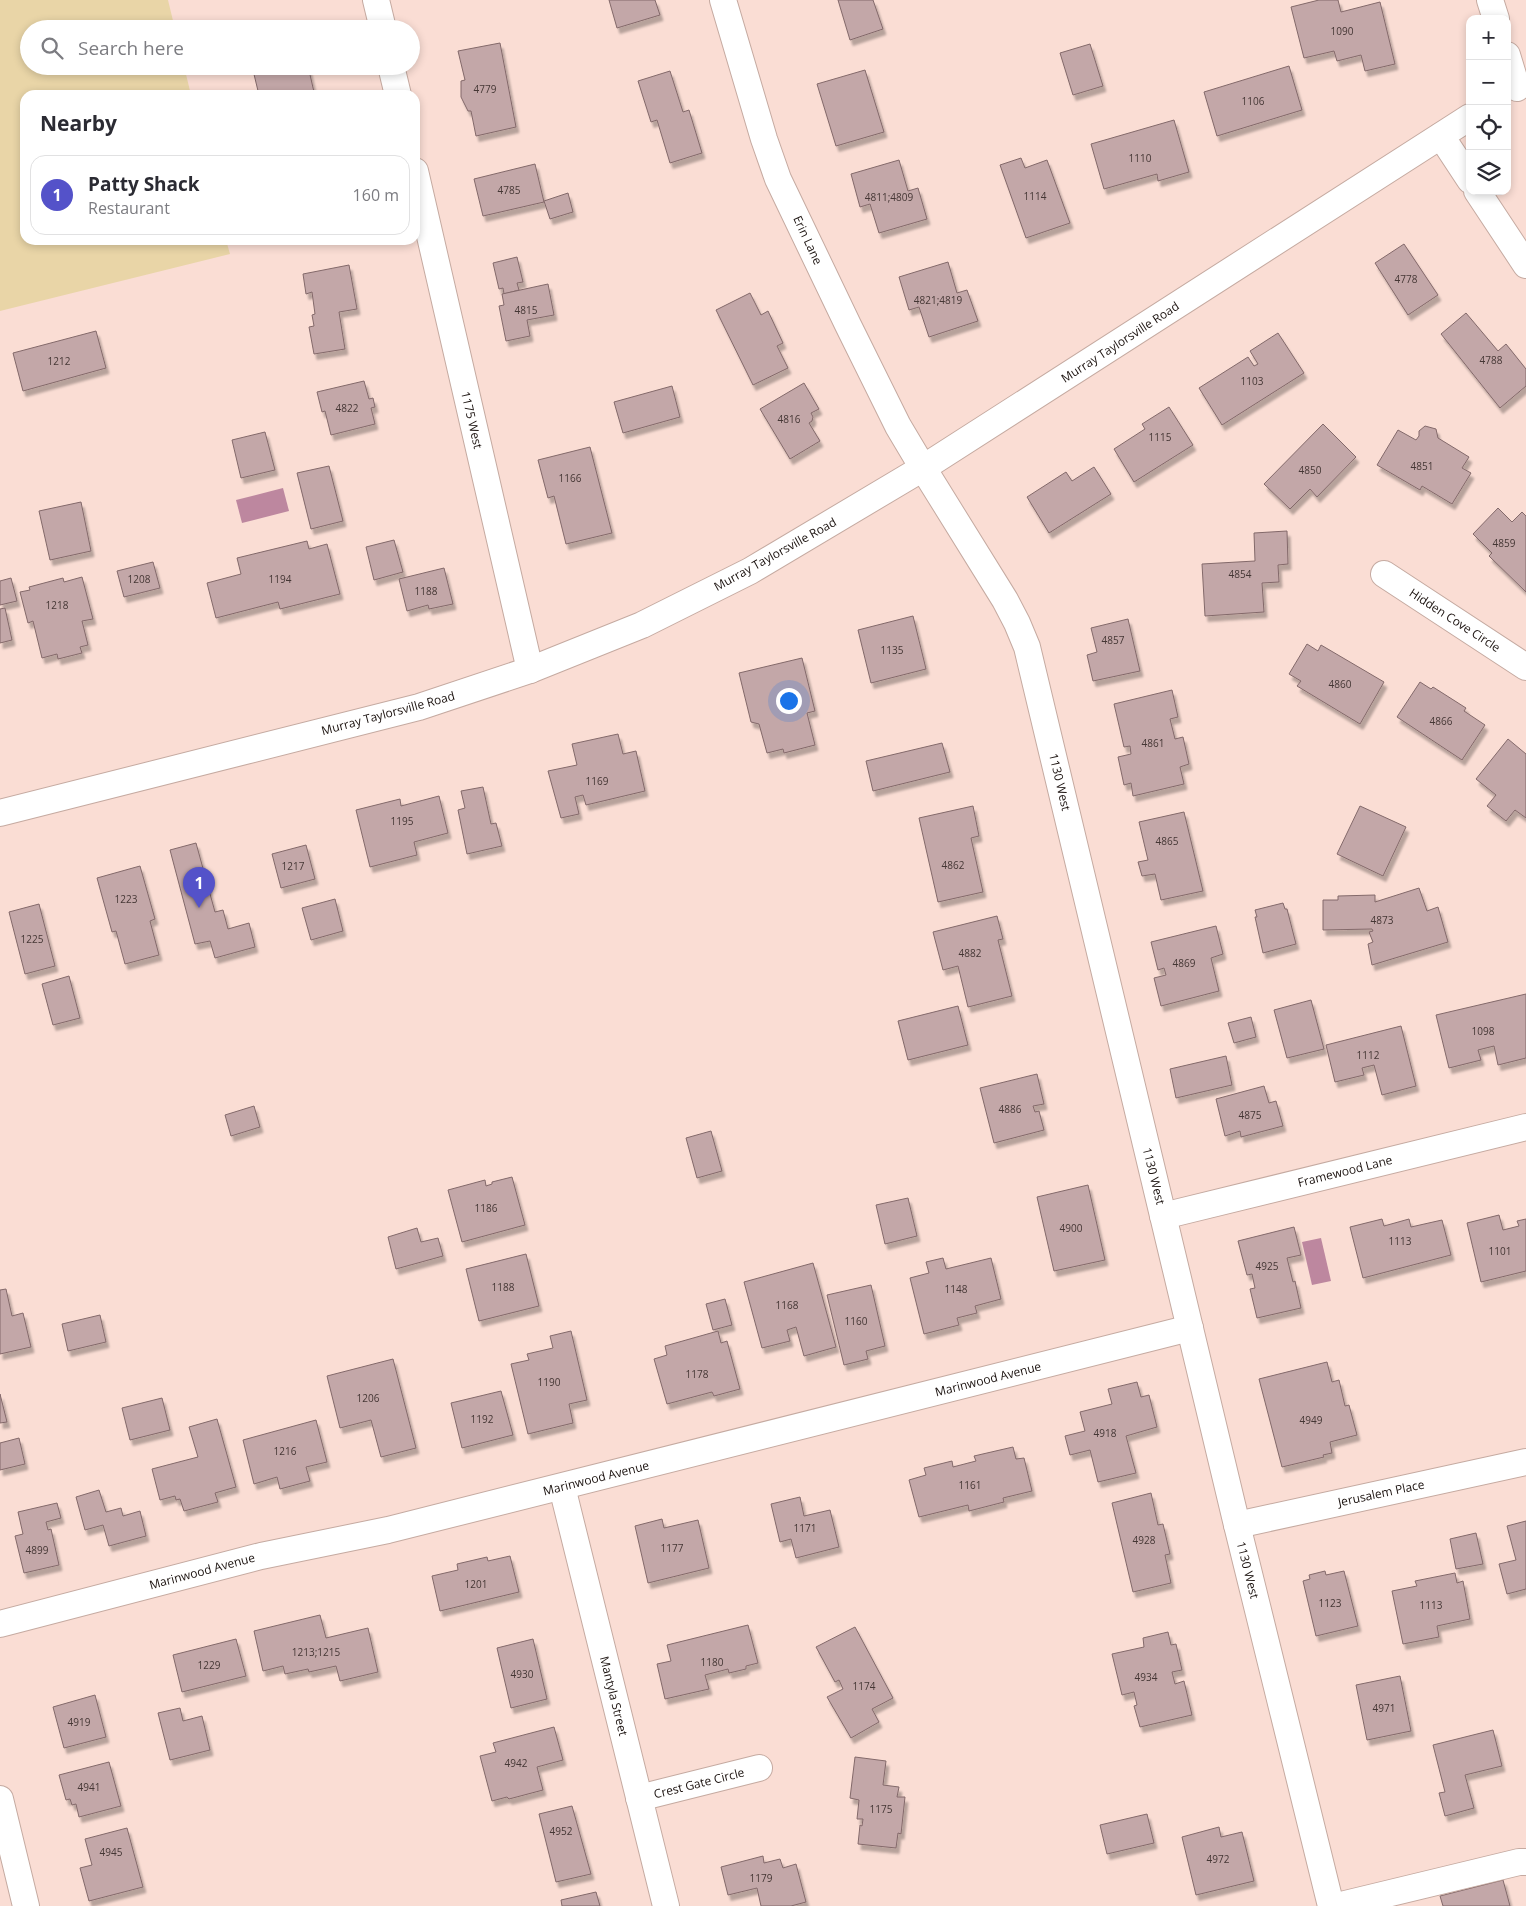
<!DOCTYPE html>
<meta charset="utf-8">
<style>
body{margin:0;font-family:"Open Sans",sans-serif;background:#f7f7f7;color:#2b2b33}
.controls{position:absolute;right:15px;top:15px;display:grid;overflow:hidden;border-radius:10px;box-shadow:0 2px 8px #0003}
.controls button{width:45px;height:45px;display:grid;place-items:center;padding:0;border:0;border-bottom:1px solid #e1e1e2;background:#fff;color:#2b2b33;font:25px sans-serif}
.you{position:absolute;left:788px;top:700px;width:18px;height:18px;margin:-12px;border:4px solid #fff;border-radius:50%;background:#1a73e8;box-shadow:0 0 0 8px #1a73e833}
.badge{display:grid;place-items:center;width:32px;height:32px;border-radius:50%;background:#5452c9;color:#fff;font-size:16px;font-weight:700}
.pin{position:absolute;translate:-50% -41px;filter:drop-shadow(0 1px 2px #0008)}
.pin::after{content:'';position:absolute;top:26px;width:18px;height:15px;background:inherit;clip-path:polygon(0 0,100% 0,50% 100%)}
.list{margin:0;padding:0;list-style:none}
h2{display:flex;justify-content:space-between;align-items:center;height:65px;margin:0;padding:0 20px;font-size:21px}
h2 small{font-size:16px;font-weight:400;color:#7c7c81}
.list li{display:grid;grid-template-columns:32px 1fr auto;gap:15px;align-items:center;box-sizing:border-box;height:80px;margin:0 10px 10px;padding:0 10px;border:1px solid #e1e1e2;border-radius:15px}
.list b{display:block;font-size:19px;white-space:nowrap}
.list p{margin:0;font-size:16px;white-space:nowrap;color:#7c7c81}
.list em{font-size:16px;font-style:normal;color:#7c7c81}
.icon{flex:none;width:28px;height:28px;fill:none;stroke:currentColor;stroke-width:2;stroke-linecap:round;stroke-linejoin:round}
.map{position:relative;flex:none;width:1526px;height:1906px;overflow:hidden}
.search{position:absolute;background:#fff;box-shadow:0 2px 8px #0003;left:20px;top:20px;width:400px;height:55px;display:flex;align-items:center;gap:12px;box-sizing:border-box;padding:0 18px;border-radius:28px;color:#7c7c81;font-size:19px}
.panel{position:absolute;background:#fff;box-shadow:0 2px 8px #0003;left:20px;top:90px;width:400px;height:155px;border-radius:15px}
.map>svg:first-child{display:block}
.green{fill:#e9d5a7}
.water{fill:#bd879f}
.building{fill:#c3a7a8;stroke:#83696a;filter:url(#shadow)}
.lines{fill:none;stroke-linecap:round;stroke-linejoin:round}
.minor-casing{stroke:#c5aaa1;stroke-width:28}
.minor{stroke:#fff;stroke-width:26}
.labels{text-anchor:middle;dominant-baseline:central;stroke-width:4;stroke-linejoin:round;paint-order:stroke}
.number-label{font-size:10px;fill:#453735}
.street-label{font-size:12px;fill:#1b120f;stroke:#fff}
</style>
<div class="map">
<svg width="1526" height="1906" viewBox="0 0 1526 1906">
<defs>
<filter id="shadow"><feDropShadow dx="3" dy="5.5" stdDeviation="1" flood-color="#0004"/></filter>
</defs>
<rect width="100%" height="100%" fill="#faddd4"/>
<!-- green -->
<path class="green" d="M0,0H168L175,29H29V66H184L191,95H25V240H226L230,254L0,311Z"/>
<!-- water -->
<g class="water">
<path d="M283,488L289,511L242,523L236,500Z"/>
<path d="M1321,1238L1331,1281L1312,1285L1302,1242Z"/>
</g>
<!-- building -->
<g class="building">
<path d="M609,0H655L660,15L617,28Z"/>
<path d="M838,0H873L883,29L850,40Z"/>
<path d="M1319,0H1338L1341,12L1380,2L1395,64L1365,71L1361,55L1337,61L1334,51L1304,58L1291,7Z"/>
<path d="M298,24L299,29H276Z"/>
<path d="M500,43L516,127L476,136L471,111H468L461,97V81L465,80L458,51Z"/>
<path d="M1090,44L1103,86L1073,95L1060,53Z"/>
<path d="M252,66H308L314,92L302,95H259Z"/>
<path d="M1289,66L1302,110L1217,136L1204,92Z"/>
<path d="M865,70L884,132L836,146L817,84Z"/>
<path d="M670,71L683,112L689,110L702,153L670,163L657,120L651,122L638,81Z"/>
<path d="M1174,120L1189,172L1158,181L1157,174L1104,189L1091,144Z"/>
<path d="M1021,158L1025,168L1047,160L1070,223L1026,238L1000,165Z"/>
<path d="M899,160L908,191L918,188L927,219L879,233L870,204L860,207L851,174Z"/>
<path d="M535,164L544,202L483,216L474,179Z"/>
<path d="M568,193L573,212L550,219L544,201Z"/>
<path d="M1404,244L1438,295L1408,315L1375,263Z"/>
<path d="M517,257L523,282L517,283L519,290L504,294L503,288L499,289L493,263Z"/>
<path d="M948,262L957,293L967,290L978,321L929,337L919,307L909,310L899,277Z"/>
<path d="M349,265L357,309L339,312L345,349L314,354L309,327L314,326L312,315L315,314L312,292L306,294L303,274Z"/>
<path d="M548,284L554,315L527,320L530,336L506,341L499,306L504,305L502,294Z"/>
<path d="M750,293L761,315L768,311L783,343L777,346L788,368L753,385L716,310Z"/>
<path d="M1466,313L1498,351L1506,344L1526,369V386L1500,408L1441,334Z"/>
<path d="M96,331L106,368L23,391L13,353Z"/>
<path d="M1278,333L1304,373L1222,425L1199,388L1248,357L1254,366L1258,364L1250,351Z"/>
<path d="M364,381L369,399L373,398L375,407L371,408L375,424L331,435L325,411L322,412L317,392Z"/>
<path d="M804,383L819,409L811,413L813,417L812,421L809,423L820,441L790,459L760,409Z"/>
<path d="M672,386L680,417L623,433L614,402Z"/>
<path d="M1169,407L1193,445L1134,482L1114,449L1145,429L1142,424Z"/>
<path d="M1323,424L1356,457L1317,497L1310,489L1290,509L1264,484Z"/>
<path d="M1425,426L1436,429L1438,438L1469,457L1462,468L1471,473L1452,504L1422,486L1420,490L1377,465L1398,430L1416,440L1419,436V431Z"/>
<path d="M265,432L275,470L241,478L232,440Z"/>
<path d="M590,447L612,533L566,544L554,496L548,498L538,460Z"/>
<path d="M329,466L343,521L311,529L297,473Z"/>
<path d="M1094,467L1111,494L1049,533L1027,497L1066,472L1072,481Z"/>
<path d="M81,502L91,551L50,560L39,511Z"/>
<path d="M1498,508L1512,522L1522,512L1526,516V592L1489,556L1492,553L1473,534Z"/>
<path d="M1287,531L1288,564L1278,565L1279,582L1262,583L1264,612L1205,616L1202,564L1255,561L1254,533Z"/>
<path d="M394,540L403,572L374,580L366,547Z"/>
<path d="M307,541L309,549L327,544L340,594L280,609L278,602L216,618L207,583L241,574L237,558Z"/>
<path d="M153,562L160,588L124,597L117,571Z"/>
<path d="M444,568L453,604L429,609L428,605L407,611L399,579Z"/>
<path d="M82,577L93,619L82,621L88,645L80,647L82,653L58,659L57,654L42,658L33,621L28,623L20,592L30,590L29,587L63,578L64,582Z"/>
<path d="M11,578L17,601L0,605V581Z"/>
<path d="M5,608L12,640L0,643V609Z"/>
<path d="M913,616L926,669L871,683L858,630Z"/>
<path d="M1128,619L1140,671L1093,681L1087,655L1097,652L1091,628Z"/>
<path d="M1307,644L1318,651L1321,645L1384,682L1360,724L1297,686L1301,681L1289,674Z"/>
<path d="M802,658L815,711L807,713L815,745L784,753L783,749L767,753L759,724L751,722L739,673Z"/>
<path d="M1420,682L1431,689L1433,687L1466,708L1464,711L1485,725L1462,760L1397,717Z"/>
<path d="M1172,690L1178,717L1170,719L1175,739L1183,737L1189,764L1180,767L1184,784L1133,796L1131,783L1124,785L1118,757L1131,754L1130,746L1124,747L1114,704Z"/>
<path d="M618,734L623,754L636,751L645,791L586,805L583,795L575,797L579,814L561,818L548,771L577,765L572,744Z"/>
<path d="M1508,739L1526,754V818L1515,810L1506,821L1487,806L1496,795L1476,779Z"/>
<path d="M942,743L950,772L873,791L866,761Z"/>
<path d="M483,787L491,824L496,823L502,846L467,854L458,810L465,808L461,791Z"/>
<path d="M439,796L448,833L414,842L417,855L370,867L356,810L400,799L401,806Z"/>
<path d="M973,806L979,836L971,838L983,892L938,902L919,818Z"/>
<path d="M1360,806L1406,827L1383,876L1337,854Z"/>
<path d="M1184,812L1203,891L1161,900L1155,874L1142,876L1138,862L1148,860L1139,822Z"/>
<path d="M196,843L215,912L223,910L228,929L249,923L255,947L215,958L210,941L195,944L170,850Z"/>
<path d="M306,845L315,879L281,888L272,854Z"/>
<path d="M140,866L155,919L150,921L159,955L125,964L116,931L112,932L97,878Z"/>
<path d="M1419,888L1427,911L1438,907L1448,942L1372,965L1368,944L1373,942L1369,932L1373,931L1372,929L1323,930V900H1338V896L1375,895V902Z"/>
<path d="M335,899L343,931L311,940L302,908Z"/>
<path d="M1283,903L1285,909H1287L1296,944L1263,953L1255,917H1257L1255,910Z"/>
<path d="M39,904L55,966L25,974L9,912Z"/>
<path d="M997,916L1003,939L998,940L1012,996L968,1007L958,966L943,970L933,932Z"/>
<path d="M1216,926L1223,954L1211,958L1219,991L1161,1006L1154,978L1166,975L1164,968L1158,970L1151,942Z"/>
<path d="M69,976L80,1018L53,1025L42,984Z"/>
<path d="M1526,994V1058L1498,1065L1494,1046L1478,1050L1481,1060L1449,1068L1436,1015Z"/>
<path d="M1311,1000L1324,1049L1287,1058L1274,1010Z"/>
<path d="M958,1006L968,1045L908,1060L898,1021Z"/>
<path d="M1251,1017L1256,1037L1234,1043L1228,1023Z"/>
<path d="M1401,1026L1416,1086L1382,1095L1374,1065L1362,1068L1364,1075L1335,1082L1326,1045Z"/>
<path d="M1226,1056L1232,1085L1176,1098L1170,1069Z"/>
<path d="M1037,1074L1044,1104L1033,1106L1035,1112L1039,1111L1044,1130L994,1143L980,1088Z"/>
<path d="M1264,1086L1269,1103L1276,1101L1283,1126L1241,1137L1240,1131L1225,1136L1216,1099Z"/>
<path d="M254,1106L260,1127L231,1136L225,1115Z"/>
<path d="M711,1131L722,1171L697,1178L686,1138Z"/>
<path d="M512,1177L525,1225L462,1242L448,1190L485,1180L486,1186L492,1184V1182Z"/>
<path d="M1088,1185L1105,1260L1054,1271L1037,1197Z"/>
<path d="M908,1198L917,1236L885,1244L876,1205Z"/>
<path d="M1499,1215L1503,1230L1519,1226L1517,1221L1526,1219V1271L1481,1282L1467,1223Z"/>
<path d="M1382,1219L1384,1226L1409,1219L1411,1227L1442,1220L1451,1255L1363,1278L1350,1227Z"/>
<path d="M1294,1227L1301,1255L1287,1258L1293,1282L1295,1281L1301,1308L1257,1318L1250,1289L1255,1288L1252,1274L1247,1275L1238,1241Z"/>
<path d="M417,1228L421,1242L438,1238L443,1256L396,1269L388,1237Z"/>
<path d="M526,1254L539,1306L479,1321L466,1269Z"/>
<path d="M943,1258L946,1269L991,1258L1001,1299L975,1306L977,1313L957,1318L959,1325L924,1334L910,1278L929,1273L926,1262Z"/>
<path d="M813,1263L836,1347L804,1356L796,1327L787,1330L790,1341L762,1348L744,1282Z"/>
<path d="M871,1285L885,1346L866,1351L868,1359L844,1365L827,1295Z"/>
<path d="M6,1289L12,1316L23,1313L31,1347L0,1354V1290Z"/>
<path d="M725,1299L732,1325L713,1330L706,1304Z"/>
<path d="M100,1315L106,1342L68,1351L62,1324Z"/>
<path d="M571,1331L587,1400L569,1404L573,1423L528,1434L511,1364L529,1360L527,1354L553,1348L550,1336Z"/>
<path d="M718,1331L721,1343L727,1341L740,1389L714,1396L712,1392L667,1404L654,1359L667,1355L665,1346Z"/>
<path d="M393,1359L416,1448L381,1457L371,1420L340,1428L327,1376Z"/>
<path d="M1327,1362L1332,1382L1339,1380L1345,1406L1349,1405L1357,1435L1330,1442L1332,1453L1323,1455L1324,1457L1282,1467L1259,1379Z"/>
<path d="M1137,1382L1141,1397L1149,1395L1157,1427L1126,1436L1136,1473L1098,1482L1090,1450L1070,1455L1065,1436L1085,1431L1080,1412L1112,1404L1108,1389Z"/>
<path d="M501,1391L513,1435L462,1448L451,1403Z"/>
<path d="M0,1394L7,1422L0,1423Z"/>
<path d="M162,1398L170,1430L130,1440L122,1408Z"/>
<path d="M217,1419L236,1487L215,1493L218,1502L184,1511L180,1499L176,1500L175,1496L160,1500L152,1469L198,1457L189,1427Z"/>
<path d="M316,1420L327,1462L306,1467L310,1481L280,1489L277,1477L254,1484L243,1440Z"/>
<path d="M19,1438L25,1464L0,1470V1443Z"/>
<path d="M1013,1447L1016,1459L1024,1458L1032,1491L1003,1498L1004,1502L969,1511L968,1505L919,1517L909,1480L926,1475L924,1468L952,1461L953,1467L976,1461L974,1456Z"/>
<path d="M99,1490L106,1512L121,1508L123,1516L140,1511L146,1536L109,1546L103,1525L85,1530L76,1497Z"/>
<path d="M1151,1493L1158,1525L1163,1524L1170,1554L1165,1555L1171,1583L1133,1592L1112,1503Z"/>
<path d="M800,1497L804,1516L830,1510L839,1547L796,1558L791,1539L780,1542L771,1504Z"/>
<path d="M57,1503L61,1518L46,1522L48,1530L51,1529L59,1565L24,1573L15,1536L23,1534L18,1512Z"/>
<path d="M662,1519L664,1528L698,1520L709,1568L648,1583L635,1526Z"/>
<path d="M1526,1521V1589L1507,1594L1499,1564L1516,1560L1507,1526Z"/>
<path d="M1476,1533L1483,1564L1456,1569L1450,1539Z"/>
<path d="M510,1556L519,1592L440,1611L432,1576L458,1570L457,1564L487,1557L488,1561Z"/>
<path d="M1325,1571L1326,1575L1344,1571L1358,1626L1316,1636L1303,1581L1310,1579L1309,1575Z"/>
<path d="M1455,1573L1457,1583L1463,1581L1470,1619L1437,1626L1439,1637L1403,1644L1392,1591L1417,1586L1415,1581Z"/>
<path d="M320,1615L326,1638L368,1628L378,1672L340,1681L336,1666L309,1672L308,1669L285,1674L283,1666L263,1671L254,1631Z"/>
<path d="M748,1625L758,1663L746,1666V1669L729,1673L728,1669L705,1675L709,1689L665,1699L657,1664L671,1661L667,1645Z"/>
<path d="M855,1627L893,1698L872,1709L879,1722L851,1738L827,1697L843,1689L839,1680L835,1682L816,1647Z"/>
<path d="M1168,1632L1171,1645L1176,1644L1182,1670L1172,1672L1175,1684L1184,1681L1192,1715L1140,1727L1134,1706L1137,1705L1134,1692L1122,1695L1112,1654L1144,1647L1143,1638Z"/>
<path d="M236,1639L246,1676L182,1692L173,1655Z"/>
<path d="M533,1639L547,1699L511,1708L497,1648Z"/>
<path d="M1400,1676L1411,1731L1367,1740L1356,1685Z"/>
<path d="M95,1695L106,1737L64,1748L53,1707Z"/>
<path d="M180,1708L183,1721L202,1716L210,1750L170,1760L158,1713Z"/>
<path d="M554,1727L563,1760L537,1767L543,1790L509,1799L507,1797L492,1801L480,1756L496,1752L493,1743Z"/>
<path d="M1493,1730L1502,1766L1465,1775L1474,1808L1445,1816L1439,1793L1445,1792L1433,1745Z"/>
<path d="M855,1757L886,1761L883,1785L899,1787L897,1797H905L901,1834L898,1833L896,1848L858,1844L860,1825L862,1826L863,1819H857L859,1800L850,1798Z"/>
<path d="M109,1762L121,1806L79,1817L76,1804L72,1805L70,1799L66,1800L59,1775Z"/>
<path d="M572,1806L591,1874L556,1882L539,1814Z"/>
<path d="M1147,1814L1154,1843L1107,1854L1100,1825Z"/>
<path d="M1219,1827L1221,1837L1242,1832L1254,1881L1196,1895L1182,1837Z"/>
<path d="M127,1828L143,1887L89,1901L80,1868L92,1865L85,1839Z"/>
<path d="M763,1856L764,1863L780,1859L783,1868L796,1864L806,1902L791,1906H761L757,1888L728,1895L721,1867Z"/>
<path d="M1503,1880L1510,1906H1443L1440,1896Z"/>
<path d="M596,1892L600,1906H562L561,1900Z"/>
</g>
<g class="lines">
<defs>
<g id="minor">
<path d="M376,0L383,29"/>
<path d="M723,0L764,139L778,179L848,325L898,426L923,468L1005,600L1017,623L1027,647L1237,1525L1331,1906"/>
<path d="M1490,0L1496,19"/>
<path d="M1507,55L1517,88"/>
<path d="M391,66L398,95"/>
<path d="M1441,136L1470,180"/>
<path d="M415,171L530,670"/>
<path d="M1477,191L1526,265"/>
<path d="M1384,574L1526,667"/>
<path d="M0,813L419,707L530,670L642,625L750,571L923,468L1470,117"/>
<path d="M1163,1216L1526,1127"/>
<path d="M562,1487L666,1906"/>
<path d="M1237,1525L1526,1462"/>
<path d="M0,1624L261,1556L388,1530L1190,1328"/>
<path d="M639,1798L759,1768"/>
<path d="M0,1799L26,1906"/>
<path d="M1337,1906L1519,1862H1526"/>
</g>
</defs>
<!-- minor casing -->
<use href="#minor" class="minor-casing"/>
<!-- minor -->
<use href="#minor" class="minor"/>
</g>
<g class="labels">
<!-- number labels -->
<g class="number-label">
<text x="1342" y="31">1090</text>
<text x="485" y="89">4779</text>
<text x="1253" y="101">1106</text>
<text x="1140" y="158">1110</text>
<text x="509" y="190">4785</text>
<text x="1035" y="196">1114</text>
<text x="889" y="197">4811;4809</text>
<text x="1406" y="279">4778</text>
<text x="938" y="300">4821;4819</text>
<text x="526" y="310">4815</text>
<text x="1491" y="360">4788</text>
<text x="59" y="361">1212</text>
<text x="1252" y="381">1103</text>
<text x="347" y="408">4822</text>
<text x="789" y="419">4816</text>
<text x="1160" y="437">1115</text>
<text x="1422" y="466">4851</text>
<text x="1310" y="470">4850</text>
<text x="570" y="478">1166</text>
<text x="1504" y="543">4859</text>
<text x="1240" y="574">4854</text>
<text x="139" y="579">1208</text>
<text x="280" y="579">1194</text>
<text x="426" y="591">1188</text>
<text x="57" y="605">1218</text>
<text x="1113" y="640">4857</text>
<text x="892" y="650">1135</text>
<text x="1340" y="684">4860</text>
<text x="1441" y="721">4866</text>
<text x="1153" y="743">4861</text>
<text x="597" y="781">1169</text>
<text x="402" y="821">1195</text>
<text x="1167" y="841">4865</text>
<text x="953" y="865">4862</text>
<text x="293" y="866">1217</text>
<text x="126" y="899">1223</text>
<text x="1382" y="920">4873</text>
<text x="32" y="939">1225</text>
<text x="970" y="953">4882</text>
<text x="1184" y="963">4869</text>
<text x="1483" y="1031">1098</text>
<text x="1368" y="1055">1112</text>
<text x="1010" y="1109">4886</text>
<text x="1250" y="1115">4875</text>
<text x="486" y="1208">1186</text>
<text x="1071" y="1228">4900</text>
<text x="1400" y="1241">1113</text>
<text x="1500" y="1251">1101</text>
<text x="1267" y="1266">4925</text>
<text x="503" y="1287">1188</text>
<text x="956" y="1289">1148</text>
<text x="787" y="1305">1168</text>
<text x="856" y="1321">1160</text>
<text x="697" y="1374">1178</text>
<text x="549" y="1382">1190</text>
<text x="368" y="1398">1206</text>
<text x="482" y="1419">1192</text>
<text x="1311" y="1420">4949</text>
<text x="1105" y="1433">4918</text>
<text x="285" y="1451">1216</text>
<text x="970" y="1485">1161</text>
<text x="805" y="1528">1171</text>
<text x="1144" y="1540">4928</text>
<text x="672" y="1548">1177</text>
<text x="37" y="1550">4899</text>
<text x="476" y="1584">1201</text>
<text x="1330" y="1603">1123</text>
<text x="1431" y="1605">1113</text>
<text x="316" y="1652">1213;1215</text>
<text x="712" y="1662">1180</text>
<text x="209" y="1665">1229</text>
<text x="522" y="1674">4930</text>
<text x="1146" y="1677">4934</text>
<text x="864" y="1686">1174</text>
<text x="1384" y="1708">4971</text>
<text x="79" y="1722">4919</text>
<text x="516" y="1763">4942</text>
<text x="89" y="1787">4941</text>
<text x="881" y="1809">1175</text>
<text x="561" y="1831">4952</text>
<text x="111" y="1852">4945</text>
<text x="1218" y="1859">4972</text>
<text x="761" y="1878">1179</text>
</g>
<!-- street labels -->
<g class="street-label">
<text transform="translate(808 240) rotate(65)">Erin Lane</text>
<text transform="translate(1120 342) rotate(-33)">Murray Taylorsville Road</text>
<text transform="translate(472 420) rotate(77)">1175 West</text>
<text transform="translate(775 554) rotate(-29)">Murray Taylorsville Road</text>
<text transform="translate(1455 620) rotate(33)">Hidden Cove Circle</text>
<text transform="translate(388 713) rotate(-15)">Murray Taylorsville Road</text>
<text transform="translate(1060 782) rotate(77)">1130 West</text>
<text transform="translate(1345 1171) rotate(-14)">Framewood Lane</text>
<text transform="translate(1154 1176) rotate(76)">1130 West</text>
<text transform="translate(988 1379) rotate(-14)">Marinwood Avenue</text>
<text transform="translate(596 1478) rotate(-14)">Marinwood Avenue</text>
<text transform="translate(1381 1493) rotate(-12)">Jerusalem Place</text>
<text transform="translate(1248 1570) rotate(76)">1130 West</text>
<text transform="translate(202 1571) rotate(-15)">Marinwood Avenue</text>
<text transform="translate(614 1696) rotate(76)">Mantyla Street</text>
<text transform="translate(699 1783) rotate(-14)">Crest Gate Circle</text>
</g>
</g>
</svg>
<div class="controls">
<button>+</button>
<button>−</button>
<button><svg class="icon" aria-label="locate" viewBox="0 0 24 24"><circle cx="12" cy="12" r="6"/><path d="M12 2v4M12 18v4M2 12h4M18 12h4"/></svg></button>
<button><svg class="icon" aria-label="layers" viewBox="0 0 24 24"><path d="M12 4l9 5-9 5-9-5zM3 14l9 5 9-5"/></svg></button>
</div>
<div class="you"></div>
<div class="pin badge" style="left:199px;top:908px">1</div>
<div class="search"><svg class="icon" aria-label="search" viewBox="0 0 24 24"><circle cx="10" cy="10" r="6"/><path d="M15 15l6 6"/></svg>Search here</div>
<section class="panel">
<h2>Nearby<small></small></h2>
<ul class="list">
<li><span class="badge">1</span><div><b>Patty Shack</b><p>Restaurant</p></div><em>160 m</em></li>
</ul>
</section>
</div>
